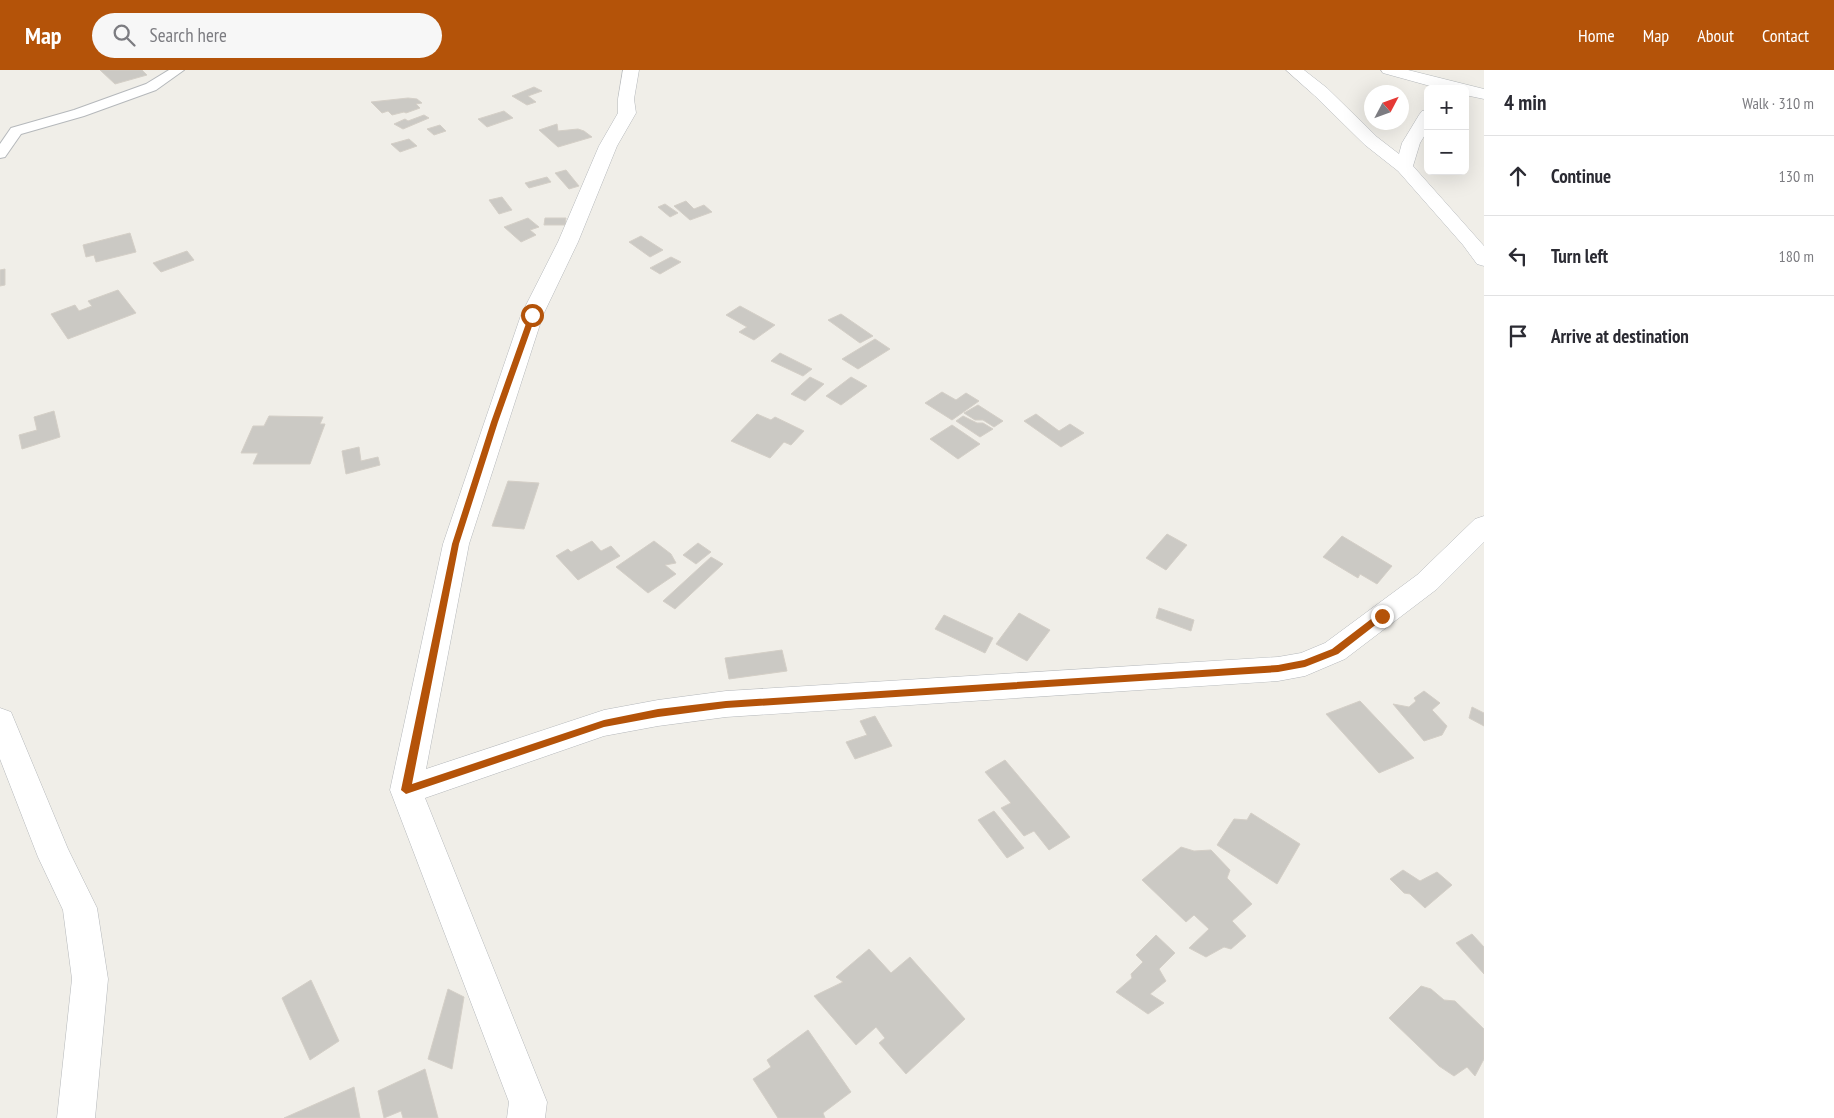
<!DOCTYPE html>
<meta charset="utf-8">
<style>
body{margin:0;font-family:"PT Sans Narrow",sans-serif;background:#f7f7f7;color:#2b2b33}
.controls{position:absolute;right:15px;top:15px;display:grid;overflow:hidden;border-radius:8px;box-shadow:0 5px 20px #0002}
.controls button{width:45px;height:45px;display:grid;place-items:center;padding:0;border:0;border-bottom:1px solid #e1e1e2;background:#fff;color:#2b2b33;font:25px sans-serif}
.compass{position:absolute;left:1364px;top:15px;width:45px;height:45px;border-radius:50%;background:#fff;box-shadow:0 5px 20px #0002;rotate:49deg}
.stop{position:absolute;width:15px;height:15px;margin:-11px;border:4px solid #b45309;border-radius:50%;background:#fff}
.stop.end{background:#b45309;border-color:#fff;box-shadow:0 1px 5px #0008}
.list{margin:0;padding:0;list-style:none}
h2{display:flex;justify-content:space-between;align-items:center;height:65px;margin:0;padding:0 20px;font-size:21px}
h2 small{font-size:16px;font-weight:400;color:#7c7c81}
.list li{display:grid;grid-template-columns:32px 1fr auto;gap:15px;align-items:center;box-sizing:border-box;height:80px;padding:0 20px;border-top:1px solid #e1e1e2}
.list b{display:block;font-size:19px;white-space:nowrap}
.list em{font-size:16px;font-style:normal;color:#7c7c81}
.icon{flex:none;width:28px;height:28px;fill:none;stroke:currentColor;stroke-width:2;stroke-linecap:round;stroke-linejoin:round}
.map{position:relative;flex:none;width:1484px;height:1048px;overflow:hidden}
header{display:flex;align-items:center;gap:30px;box-sizing:border-box;height:70px;padding:0 25px;background:#b45309;color:#fff}
header strong{font-size:24px}
nav{display:flex;gap:28px;margin-inline-start:auto;font-size:18px}
.search{width:350px;height:45px;background:#f7f7f7;display:flex;align-items:center;gap:12px;box-sizing:border-box;padding:0 18px;border-radius:28px;color:#7c7c81;font-size:19px}
main{display:flex}
aside{flex:1;background:#fff}
.map>svg:first-child{display:block}
.building{fill:#cbc9c4;stroke:#d4cfc7}
.lines{fill:none;stroke-linecap:round;stroke-linejoin:round}
.pedestrian-casing{stroke:#b5b8bb;stroke-width:2}
.minor-casing{stroke:#b5b8bb;stroke-width:1}
.pedestrian{fill:#fff;fill-rule:evenodd}
.minor{fill:#fff;fill-rule:evenodd}
.route{fill:#b45309}
</style>
<header>
<strong>Map</strong>
<div class="search"><svg class="icon" aria-label="search" viewBox="0 0 24 24"><circle cx="10" cy="10" r="6"/><path d="M15 15l6 6"/></svg>Search here</div>
<nav><a>Home</a><a>Map</a><a>About</a><a>Contact</a></nav>
</header>
<main>
<div class="map">
<svg width="1484" height="1048" viewBox="0 0 1484 1048">
<rect width="100%" height="100%" fill="#f0eee8"/>
<!-- building -->
<g class="building">
<path d="M100,0H142L147,5L115,14Z"/>
<path d="M534,17L542,21L528,26L536,32L527,35L512,26Z"/>
<path d="M408,28L417,29L422,33L416,34L420,38L406,43L404,42L392,45L388,41L382,43L371,32Z"/>
<path d="M504,41L513,48L487,57L478,49Z"/>
<path d="M424,45L429,48L403,59L394,54L405,49L408,51Z"/>
<path d="M557,54L558,61L578,59L584,61L592,67L558,77L539,60Z"/>
<path d="M440,55L446,61L434,65L427,59Z"/>
<path d="M409,69L417,76L400,82L391,74Z"/>
<path d="M566,100L579,116L569,119L555,103Z"/>
<path d="M547,107L551,112L529,118L525,113Z"/>
<path d="M502,127L512,140L499,144L489,130Z"/>
<path d="M686,131L694,139L704,135L712,142L690,150L674,136Z"/>
<path d="M665,134L678,143L670,147L658,137Z"/>
<path d="M528,148L539,157L530,160L536,165L521,172L504,157Z"/>
<path d="M545,148H566L565,155H544Z"/>
<path d="M130,163L136,182L96,192L94,185L86,187L83,175Z"/>
<path d="M641,166L663,180L650,187L629,172Z"/>
<path d="M187,181L194,190L161,202L153,193Z"/>
<path d="M671,187L681,192L660,204L650,198Z"/>
<path d="M5,199V215L0,216V200Z"/>
<path d="M118,220L136,243L68,269L51,244L75,235L79,241L92,236L88,231Z"/>
<path d="M740,236L775,255L754,270L739,262L747,257L726,245Z"/>
<path d="M841,244L873,266L860,273L828,250Z"/>
<path d="M875,269L890,279L858,299L842,289Z"/>
<path d="M780,283L812,299L803,306L771,291Z"/>
<path d="M810,307L824,314L805,331L791,324Z"/>
<path d="M851,307L867,316L841,335L826,326Z"/>
<path d="M942,322L956,330L966,323L979,331L952,350L925,333Z"/>
<path d="M978,335L1003,351L994,357L983,350H975L964,343Z"/>
<path d="M54,341L60,367L22,379L19,365L37,360L34,347Z"/>
<path d="M757,344L771,350L775,347L804,361L791,375L784,372L770,388L731,371Z"/>
<path d="M1036,344L1059,361L1070,354L1084,363L1061,377L1024,351Z"/>
<path d="M269,346L323,347L320,354H325L310,394H253L258,383H241L253,356H264Z"/>
<path d="M963,346L977,353H983L993,359L980,367L956,351Z"/>
<path d="M952,355L980,374L958,389L930,369Z"/>
<path d="M359,377L361,391L378,387L380,395L346,404L342,381Z"/>
<path d="M508,411L539,413L524,459L492,456Z"/>
<path d="M1167,464L1187,475L1166,500L1146,488Z"/>
<path d="M1342,466L1392,496L1377,514L1360,504L1358,508L1323,487Z"/>
<path d="M592,471L601,481L611,476L620,486L578,510L556,486L568,479L571,482Z"/>
<path d="M654,471L671,484L676,493L665,495L676,504L648,523L616,497Z"/>
<path d="M698,473L711,482L696,494L683,485Z"/>
<path d="M711,487L723,494L675,539L663,531Z"/>
<path d="M1159,538L1194,550L1191,561L1156,548Z"/>
<path d="M1019,543L1050,560L1027,591L996,574Z"/>
<path d="M944,545L993,568L985,583L935,559Z"/>
<path d="M782,580L787,601L729,609L725,588Z"/>
<path d="M1424,621L1440,633L1432,640L1447,656L1442,665L1424,671L1393,634L1409,637L1416,631L1414,628Z"/>
<path d="M1360,631L1414,688L1379,703L1326,644Z"/>
<path d="M1472,637L1484,643V656L1469,648Z"/>
<path d="M875,646L892,676L855,689L846,672L867,665L860,651Z"/>
<path d="M1005,690L1070,767L1049,780L1034,761L1024,766L1001,738L1011,733L985,702Z"/>
<path d="M994,741L1024,778L1007,788L978,750Z"/>
<path d="M1251,743L1300,774L1277,814L1217,775L1234,749L1247,750Z"/>
<path d="M1181,777L1194,781L1211,780L1230,800L1227,808L1252,834L1232,851L1246,866L1231,879L1224,877L1206,887L1189,878L1209,859L1194,845L1186,852L1142,810Z"/>
<path d="M1403,800L1420,811L1437,802L1452,815L1425,838L1410,824L1404,823L1390,809Z"/>
<path d="M1472,864L1484,877V904L1456,873Z"/>
<path d="M1156,865L1175,883L1159,899L1166,911L1150,924L1164,933L1148,944L1116,922L1132,908L1131,904L1143,892L1136,885Z"/>
<path d="M869,879L891,903L910,887L965,949L906,1004L879,973L885,968L876,957L856,975L814,926L843,912L836,907Z"/>
<path d="M311,910L339,971L310,990L282,928Z"/>
<path d="M1421,916L1431,919L1444,930L1455,931L1484,959V989L1475,1006L1467,997L1454,1006L1439,996L1389,948Z"/>
<path d="M448,919L464,927L452,999L428,989Z"/>
<path d="M808,960L851,1022L823,1043L825,1048H778L753,1009L771,997L767,990Z"/>
<path d="M425,999L438,1048H403L401,1041L384,1048L378,1021Z"/>
<path d="M354,1017L360,1048H284Z"/>
</g>
<g class="lines">
<defs>
<path id="pedestrian" d="M169,0H184L156,20L84,46L21,64L5,87L0,88V74L11,58L74,40L146,14Z"/>
<g id="minor">
<path d="M623,0H639L634,29L636,43L617,76L578,172L543,245L469,474L426,699L604,640L658,630L726,621L1278,587L1301,583L1325,573L1417,505L1475,449L1484,446V472L1437,519L1345,589L1305,606L1278,611L726,647L658,656L604,666L425,728L547,1032L545,1048H507L509,1032L390,720L443,474L521,245L558,172L599,76L618,43V29Z"/>
<path d="M1286,0H1304L1327,18L1377,67L1399,84L1402,73L1419,45L1422,41L1428,40V60L1420,73L1413,96L1484,176V196L1477,194L1463,175L1398,101L1365,75L1315,26Z"/>
<path d="M1381,0H1408L1484,19V29L1465,25V19H1441L1383,3Z"/>
<path d="M0,638L11,642L68,779L97,838L108,909L95,1048H57L72,909L63,840L38,787L0,689Z"/>
</g>
</defs>
<!-- pedestrian casing -->
<use href="#pedestrian" class="pedestrian-casing"/>
<!-- minor casing -->
<use href="#minor" class="minor-casing"/>
<!-- pedestrian -->
<use href="#pedestrian" class="pedestrian"/>
<!-- minor -->
<use href="#minor" class="minor"/>
</g>
<!-- route -->
<path class="route" d="M532,243L536,245L498,352L459,474L412,714L604,650L658,639L726,631L1278,595L1304,590L1332,579L1379,543H1385L1387,546L1338,584L1305,597L1278,602L726,638L658,647L604,657L406,724L401,720L452,474L491,352L529,245Z"/>
</svg>
<div class="controls">
<button>+</button>
<button>−</button>
</div>
<svg class="compass" viewBox="-18 -18 36 36"><path d="M0-13l5 13h-10z" fill="#e53935"/><path d="M0 13l5-13h-10z" fill="#7c7c81"/></svg>
<div class="stop" style="left:532px;top:245px"></div>
<div class="stop end" style="left:1382px;top:546px"></div>
</div>
<aside>
<h2>4 min<small>Walk · 310 m</small></h2>
<ul class="list">
<li><svg class="icon" aria-label="ahead" viewBox="0 0 24 24"><path d="M12 20V5M6 11l6-6 6 6"/></svg><div><b>Continue</b></div><em>130 m</em></li>
<li><svg class="icon" aria-label="left" viewBox="0 0 24 24"><path d="M17 20v-9H6M10 6l-5 5 5 5"/></svg><div><b>Turn left</b></div><em>180 m</em></li>
<li><svg class="icon" aria-label="arrive" viewBox="0 0 24 24"><path d="M6 21V4h12l-3 4 3 4H6"/></svg><div><b>Arrive at destination</b></div></li>
</ul>
</aside>
</main>
